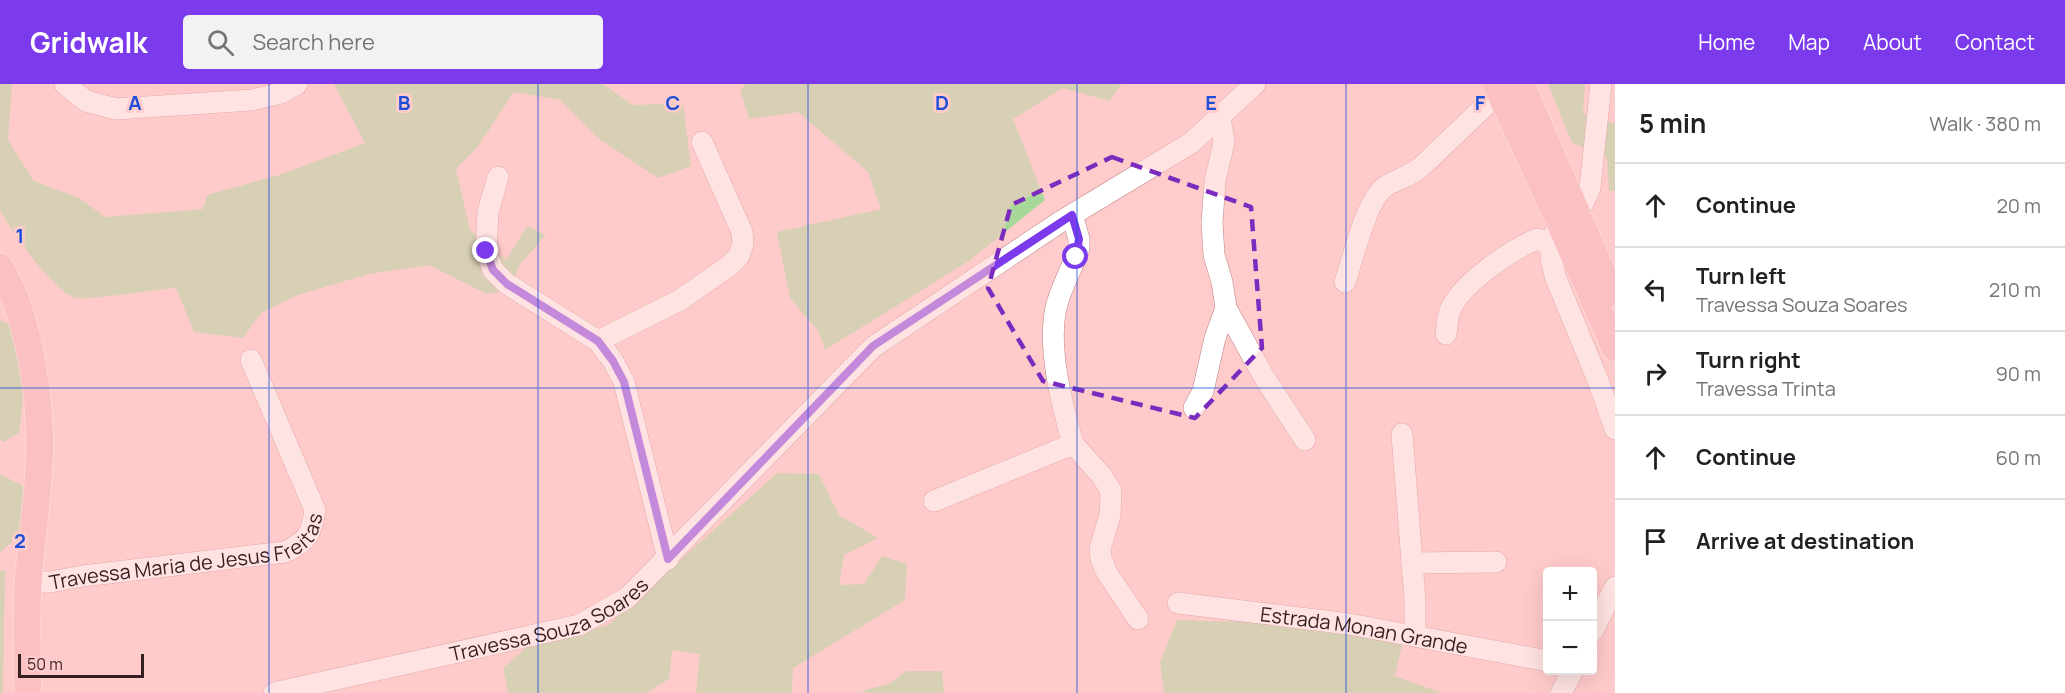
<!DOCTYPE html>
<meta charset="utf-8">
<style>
body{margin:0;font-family:Manrope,sans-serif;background:#f2f2f2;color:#202124}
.controls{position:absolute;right:18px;bottom:18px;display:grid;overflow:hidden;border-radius:6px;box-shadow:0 6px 24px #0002}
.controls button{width:54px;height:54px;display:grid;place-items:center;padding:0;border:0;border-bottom:2px solid #e0e0e0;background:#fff;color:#202124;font:30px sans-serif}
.scale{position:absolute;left:18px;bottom:15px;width:126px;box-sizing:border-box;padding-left:6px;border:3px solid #351e1f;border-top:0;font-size:16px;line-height:21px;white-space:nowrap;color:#351e1f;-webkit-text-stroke:4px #ffcbcb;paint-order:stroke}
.stop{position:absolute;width:18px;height:18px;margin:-14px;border:4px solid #7c3aed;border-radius:50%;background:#fff}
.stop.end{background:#7c3aed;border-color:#fff;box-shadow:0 2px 6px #0008}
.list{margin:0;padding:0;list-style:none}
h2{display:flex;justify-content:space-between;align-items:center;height:78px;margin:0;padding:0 24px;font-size:26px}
h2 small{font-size:20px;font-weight:400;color:#757577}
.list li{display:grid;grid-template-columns:39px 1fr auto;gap:18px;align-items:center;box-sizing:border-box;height:84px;padding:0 24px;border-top:2px solid #e0e0e0}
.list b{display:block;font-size:22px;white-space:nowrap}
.list p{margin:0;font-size:20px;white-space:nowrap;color:#757577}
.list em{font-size:20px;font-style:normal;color:#757577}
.icon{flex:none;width:33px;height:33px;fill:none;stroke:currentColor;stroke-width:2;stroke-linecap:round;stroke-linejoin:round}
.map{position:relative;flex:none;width:1615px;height:609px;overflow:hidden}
header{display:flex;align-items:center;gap:36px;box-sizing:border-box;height:84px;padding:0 30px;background:#7c3aed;color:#fff}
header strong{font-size:28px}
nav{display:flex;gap:33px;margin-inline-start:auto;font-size:21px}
.search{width:420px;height:54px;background:#f2f2f2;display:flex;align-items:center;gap:15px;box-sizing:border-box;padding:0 21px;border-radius:6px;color:#757577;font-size:22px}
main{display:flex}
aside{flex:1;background:#fff}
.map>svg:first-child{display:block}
.green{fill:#a8d899}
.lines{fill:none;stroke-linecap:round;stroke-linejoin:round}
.minor-casing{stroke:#be8384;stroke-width:22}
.major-casing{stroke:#fff;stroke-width:28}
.minor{stroke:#fff;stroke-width:21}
.major{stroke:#f6b6b9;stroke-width:27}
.route{stroke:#7c3aed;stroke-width:8}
.marked{fill:none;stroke:#7b2cbf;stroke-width:4.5;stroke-dasharray:12 8;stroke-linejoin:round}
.grid{fill:none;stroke:#1d4ed8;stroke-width:1.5;stroke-opacity:0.55}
.labels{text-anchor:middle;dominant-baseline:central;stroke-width:6;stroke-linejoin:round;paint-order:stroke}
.street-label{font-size:20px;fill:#351e1f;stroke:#ffcbcb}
.grid-label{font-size:20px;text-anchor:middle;font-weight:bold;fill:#1d4ed8;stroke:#ffcbcb;stroke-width:6;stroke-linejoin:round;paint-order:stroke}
</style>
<header>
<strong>Gridwalk</strong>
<div class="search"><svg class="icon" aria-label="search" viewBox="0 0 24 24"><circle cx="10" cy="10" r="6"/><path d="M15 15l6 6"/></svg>Search here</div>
<nav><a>Home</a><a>Map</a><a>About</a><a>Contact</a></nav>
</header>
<main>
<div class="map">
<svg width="1615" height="609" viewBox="0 0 1615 609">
<rect width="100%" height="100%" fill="#ffcbcb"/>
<!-- green -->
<g class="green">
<path d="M0,0H12L8,56L34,97L79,114L105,133L203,125L207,111L279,91L365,59L334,0H603L633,21L683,19L691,82L658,94L598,54L560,16L514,8L477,64L456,85L470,146L506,176L527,142L546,151L520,180L510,206L487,210L429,181L369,190L295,212L261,229L243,254L194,248L176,204C161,205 84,217 75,214C51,205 14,150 0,127Z"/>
<path d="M746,0H1122L1109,17L1063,4L1013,35L1045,116L969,177L825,266L819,248L790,214L777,148L881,125L868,88L798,28L749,35L740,6Z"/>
<path d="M1548,0H1585L1583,29L1615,40V107H1609L1607,74L1572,59Z"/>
<path d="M0,236L18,245L26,290L19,349L4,358L0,356Z"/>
<path d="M777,389L819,390L839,431L878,454L844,471L839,501L864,500L882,472L907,480L905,516L793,584L792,609H696L700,570L672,566L669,595L646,609H508L503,584L527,563L608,541Z"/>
<path d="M0,390L27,404L20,450L0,469Z"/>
<path d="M5,486L3,609H0V487Z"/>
<path d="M1177,536L1302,540L1403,557L1395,592L1442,609H1164L1160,578Z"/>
<path d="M906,587H942L944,609H862L864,606L889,600Z"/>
</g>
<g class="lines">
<defs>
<g id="minor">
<path d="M65,0L86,17L116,25L252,16L281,9L297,0"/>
<path d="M1601,0L1590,104L1578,130L1561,141L1555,148L1551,160V174L1555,192L1599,299L1615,345"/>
<path d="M498,93L488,128L486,167L493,186L507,200L598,257L613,277L624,298L668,475"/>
<path d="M1072,131L1079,155V164C1073,183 1062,201 1057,220C1046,260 1062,321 1073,360"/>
<path d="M1345,198C1353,175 1366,115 1386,102C1397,95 1408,93 1420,84L1508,0"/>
<path d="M1226,224L1264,293L1305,356"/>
<path d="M1446,250C1447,243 1447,234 1450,227C1460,200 1511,166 1537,155L1551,160"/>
<path d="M598,257L680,216L729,182L739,172L743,160L742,148L702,58"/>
<path d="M1194,324L1203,307L1215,254L1226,224L1222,198L1214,171L1212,139L1215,97L1224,58L1220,33"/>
<path d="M1402,350L1415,516V551"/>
<path d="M934,417L1073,360L1102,392L1111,407L1110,431L1100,465L1101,475L1107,489L1138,535"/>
<path d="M1412,479L1496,478"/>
<path id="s1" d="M28,498H50L83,492L285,468C308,456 311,452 315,426L251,276"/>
<path id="s2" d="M1178,519L1349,540L1548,577"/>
<path d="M1592,548L1615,503"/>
<path id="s3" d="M274,609L579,541L627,514L873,263L1060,138L1191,59L1255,0"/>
<path d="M1561,609L1573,586"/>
</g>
<g id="major">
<path d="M1496,0L1561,141L1615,264"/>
<path d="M1521,0L1611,209"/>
<path d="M0,183C6,195 13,207 17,220C34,269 42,331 39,382C37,421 31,460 28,500C26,536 27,572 28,609"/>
</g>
</defs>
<!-- minor casing -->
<use href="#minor" class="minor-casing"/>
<!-- major casing -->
<use href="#major" class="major-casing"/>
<!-- minor -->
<use href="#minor" class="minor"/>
<!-- major -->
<use href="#major" class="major"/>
</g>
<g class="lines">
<!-- route -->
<path class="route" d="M486,167L493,186L507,200L598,257L613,277L624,298L668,475L873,262L1072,131L1079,155L1076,173"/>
</g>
<!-- marked area -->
<path d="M0 0H1615V609H0ZM1112,73L1251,123L1262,264L1195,334L1043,297L988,204L1011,121Z" fill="#ffcbcb" fill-opacity=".55" fill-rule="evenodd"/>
<path class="marked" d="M1112,73L1251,123L1262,264L1195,334L1043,297L988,204L1011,121Z"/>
<!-- grid -->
<path class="grid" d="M269,0V609M538,0V609M808,0V609M1077,0V609M1346,0V609M0,304H1615"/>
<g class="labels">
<!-- street labels -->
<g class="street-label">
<text stroke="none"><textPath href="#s1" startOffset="166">Travessa Maria de Jesus Freitas</textPath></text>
<text stroke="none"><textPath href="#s3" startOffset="286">Travessa Souza Soares</textPath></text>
<text stroke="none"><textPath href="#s2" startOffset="188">Estrada Monan Grande</textPath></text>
</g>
</g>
<g class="grid-label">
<text x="135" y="26">A</text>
<text x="404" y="26">B</text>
<text x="673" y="26">C</text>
<text x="942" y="26">D</text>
<text x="1211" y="26">E</text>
<text x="1480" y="26">F</text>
<text x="20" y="159">1</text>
<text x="20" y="464">2</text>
</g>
</svg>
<div class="controls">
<button>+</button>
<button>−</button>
</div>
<div class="scale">50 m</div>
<div class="stop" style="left:1076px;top:173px"></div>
<div class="stop end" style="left:486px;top:167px"></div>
</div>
<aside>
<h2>5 min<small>Walk · 380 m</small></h2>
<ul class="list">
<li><svg class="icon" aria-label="ahead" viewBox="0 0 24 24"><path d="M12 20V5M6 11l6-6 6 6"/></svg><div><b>Continue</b></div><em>20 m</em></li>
<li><svg class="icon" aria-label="left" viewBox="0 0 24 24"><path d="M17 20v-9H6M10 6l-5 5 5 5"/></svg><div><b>Turn left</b><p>Travessa Souza Soares</p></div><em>210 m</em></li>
<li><svg class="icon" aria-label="right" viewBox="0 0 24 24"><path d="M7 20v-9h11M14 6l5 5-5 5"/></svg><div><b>Turn right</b><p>Travessa Trinta</p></div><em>90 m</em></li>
<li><svg class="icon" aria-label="ahead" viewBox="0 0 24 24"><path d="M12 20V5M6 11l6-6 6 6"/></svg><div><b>Continue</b></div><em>60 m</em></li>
<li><svg class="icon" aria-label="arrive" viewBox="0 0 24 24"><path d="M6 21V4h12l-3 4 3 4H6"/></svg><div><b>Arrive at destination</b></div></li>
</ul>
</aside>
</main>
